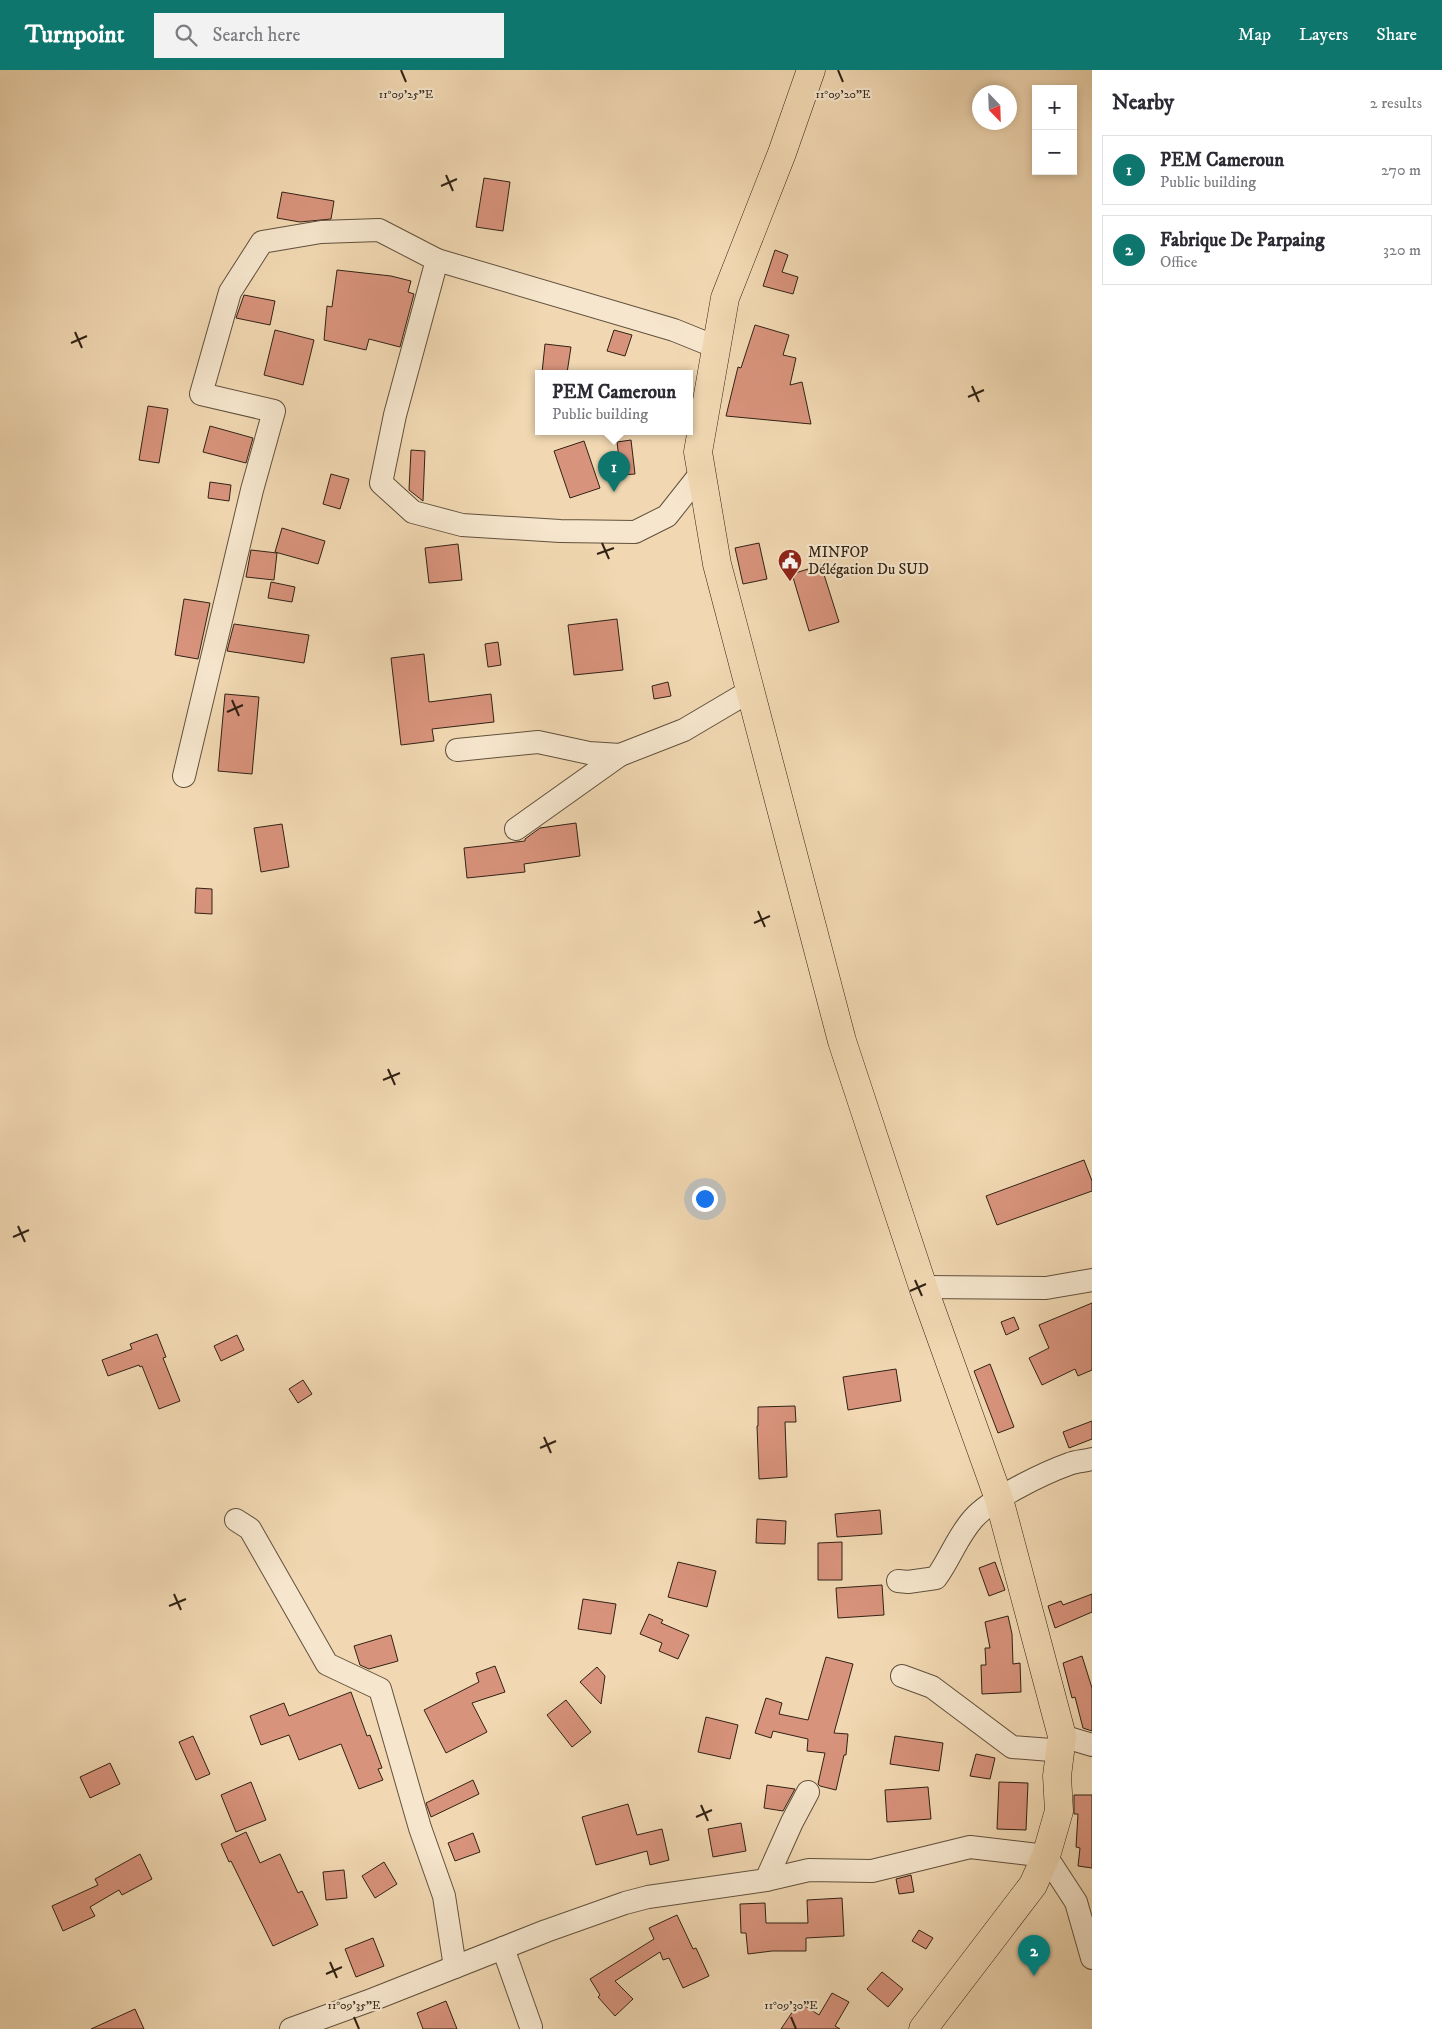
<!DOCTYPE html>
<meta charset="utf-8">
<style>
body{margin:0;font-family:"IM FELL DW Pica",serif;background:#f2f2f3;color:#2b2b33}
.controls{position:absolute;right:15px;top:15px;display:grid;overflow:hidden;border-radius:0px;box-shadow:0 2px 8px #0003}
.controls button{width:45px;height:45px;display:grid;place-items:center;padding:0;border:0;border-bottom:1px solid #e1e1e2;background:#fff;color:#2b2b33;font:25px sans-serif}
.compass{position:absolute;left:972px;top:15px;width:45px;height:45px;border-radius:50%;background:#fff;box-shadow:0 2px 8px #0003;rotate:157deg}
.you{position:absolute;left:704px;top:1128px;width:18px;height:18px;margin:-12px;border:4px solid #fff;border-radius:50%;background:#1a73e8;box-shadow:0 0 0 8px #1a73e833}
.badge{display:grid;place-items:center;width:32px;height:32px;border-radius:50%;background:#0f766e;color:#fff;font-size:16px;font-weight:700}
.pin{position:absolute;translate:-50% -41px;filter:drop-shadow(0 1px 2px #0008)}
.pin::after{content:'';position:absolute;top:26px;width:18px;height:15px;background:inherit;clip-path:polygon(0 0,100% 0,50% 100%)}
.popup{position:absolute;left:535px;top:300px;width:158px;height:65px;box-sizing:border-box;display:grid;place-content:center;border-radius:0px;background:#fff;filter:drop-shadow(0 1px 4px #0005);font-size:16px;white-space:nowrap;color:#7c7c81}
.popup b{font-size:19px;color:#2b2b33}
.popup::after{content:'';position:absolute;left:50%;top:100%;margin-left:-10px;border:10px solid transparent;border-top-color:#fff}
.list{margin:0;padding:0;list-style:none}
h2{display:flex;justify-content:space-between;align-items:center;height:65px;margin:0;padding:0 20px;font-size:21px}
h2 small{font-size:16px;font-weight:400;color:#7c7c81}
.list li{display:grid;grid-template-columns:32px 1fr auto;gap:15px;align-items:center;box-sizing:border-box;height:70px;margin:0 10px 10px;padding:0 10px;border:1px solid #e1e1e2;border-radius:0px}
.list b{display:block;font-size:19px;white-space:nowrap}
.list p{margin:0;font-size:16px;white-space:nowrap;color:#7c7c81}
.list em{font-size:16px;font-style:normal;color:#7c7c81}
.icon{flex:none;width:28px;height:28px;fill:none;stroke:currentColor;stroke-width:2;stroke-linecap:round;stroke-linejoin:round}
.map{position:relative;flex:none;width:1092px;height:1959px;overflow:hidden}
header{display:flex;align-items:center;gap:30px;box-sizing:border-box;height:70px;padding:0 25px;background:#0f766e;color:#fff}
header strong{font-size:24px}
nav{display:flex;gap:28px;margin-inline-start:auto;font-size:18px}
.search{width:350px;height:45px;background:#f2f2f3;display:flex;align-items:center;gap:12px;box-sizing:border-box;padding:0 18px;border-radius:0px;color:#7c7c81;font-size:19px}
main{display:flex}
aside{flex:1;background:#fff}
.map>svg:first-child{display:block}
.building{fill:#d8937c;stroke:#312214}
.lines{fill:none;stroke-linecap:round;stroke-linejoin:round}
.minor-casing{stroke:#61503c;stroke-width:24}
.major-casing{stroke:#312214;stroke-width:29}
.minor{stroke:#f6e6cd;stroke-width:22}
.major{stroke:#f1d8b2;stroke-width:28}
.ticks{fill:none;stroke:#312214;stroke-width:2}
.labels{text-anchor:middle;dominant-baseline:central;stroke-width:4.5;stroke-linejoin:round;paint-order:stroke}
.poi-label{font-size:15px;fill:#312214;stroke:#f6e6cd;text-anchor:start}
.ticks-label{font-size:12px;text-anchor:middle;fill:#312214;stroke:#f6e6cd;stroke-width:4.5;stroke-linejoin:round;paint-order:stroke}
</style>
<header>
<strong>Turnpoint</strong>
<div class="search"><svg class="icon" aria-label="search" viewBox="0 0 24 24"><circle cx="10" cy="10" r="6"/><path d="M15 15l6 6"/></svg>Search here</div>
<nav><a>Map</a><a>Layers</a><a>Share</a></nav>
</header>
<main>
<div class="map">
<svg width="1092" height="1959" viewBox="0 0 1092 1959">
<rect width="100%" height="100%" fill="#f1d8b2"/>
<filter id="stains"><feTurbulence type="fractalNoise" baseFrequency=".004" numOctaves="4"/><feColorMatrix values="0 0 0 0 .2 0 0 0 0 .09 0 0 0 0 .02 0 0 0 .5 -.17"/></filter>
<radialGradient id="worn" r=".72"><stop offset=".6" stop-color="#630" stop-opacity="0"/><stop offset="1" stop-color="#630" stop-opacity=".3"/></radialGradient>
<!-- building -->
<g class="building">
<path d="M484,108L510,112L503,161L476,157Z"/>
<path d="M282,122L334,131L331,149L300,152L277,148Z"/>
<path d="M775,180L788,185L782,202L798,207L793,224L763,216Z"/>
<path d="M337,200L391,206L411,211L408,222L414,224L400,277L369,269L366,280L324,270L327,236L332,237Z"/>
<path d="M244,225L275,231L270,255L236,248Z"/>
<path d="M755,255L789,265L783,285L796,288L790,315L802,312L811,354L726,346L738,297L741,298Z"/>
<path d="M275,260L314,270L303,315L264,305Z"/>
<path d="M614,260L632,265L625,286L607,281Z"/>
<path d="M545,274L571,277L567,303H542Z"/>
<path d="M148,336L168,339L159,393L139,390Z"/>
<path d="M210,356L253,368L246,393L203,382Z"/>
<path d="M631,370L635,404L621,405L617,372Z"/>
<path d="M584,371L600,418L570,428L554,381Z"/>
<path d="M411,380L425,381L423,431L409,420Z"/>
<path d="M331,404L349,409L340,439L323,434Z"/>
<path d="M210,412L231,415L229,431L208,428Z"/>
<path d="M282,458L325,471L318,494L275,482Z"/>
<path d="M759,473L767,509L743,514L735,478Z"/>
<path d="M458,474L462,510L429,513L425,478Z"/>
<path d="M251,480L277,483L274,510L246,507Z"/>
<path d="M821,495L839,552L809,561L792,504Z"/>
<path d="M271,512L295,517L292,532L268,528Z"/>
<path d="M184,529L210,533L198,589L175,585Z"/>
<path d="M617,549L623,600L574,605L568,555Z"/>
<path d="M234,554L309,565L304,593L227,581Z"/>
<path d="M498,572L501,595L488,597L485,574Z"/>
<path d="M424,584L429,632L491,624L494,652L432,659L434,671L401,675L391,588Z"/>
<path d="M668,612L671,626L654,629L652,616Z"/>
<path d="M225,624L259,627L252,704L218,701Z"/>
<path d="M576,753L580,786L524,794L525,802L467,808L464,778L525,771V769L540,758Z"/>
<path d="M282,754L289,797L261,802L254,758Z"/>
<path d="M196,818L212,819V844L195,843Z"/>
<path d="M1084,1090L1092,1111V1121L997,1155L986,1126Z"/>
<path d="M1092,1233V1300L1078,1306L1075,1299L1042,1315L1029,1288L1049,1278L1039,1255Z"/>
<path d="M1014,1247L1019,1259L1006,1265L1001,1252Z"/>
<path d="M157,1264L166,1287L163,1288L180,1331L159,1339L142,1296L140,1297L139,1295L108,1306L102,1290L132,1279L130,1274Z"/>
<path d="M237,1265L244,1280L221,1291L214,1276Z"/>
<path d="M990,1294L1014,1357L998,1363L974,1301Z"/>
<path d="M896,1299L901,1331L848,1340L843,1307Z"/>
<path d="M303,1310L312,1324L298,1333L289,1319Z"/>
<path d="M795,1336L796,1352H785L787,1407L759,1409L757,1356H758V1337Z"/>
<path d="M1092,1351V1369L1069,1378L1063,1362Z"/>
<path d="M880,1440L882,1464L837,1467L835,1444Z"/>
<path d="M757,1449L786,1451L785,1474L756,1473Z"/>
<path d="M842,1472V1510H818V1473Z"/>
<path d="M678,1492L716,1501L707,1537L668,1527Z"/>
<path d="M995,1492L1005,1520L989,1526L979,1498Z"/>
<path d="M882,1515L884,1545L838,1548L836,1518Z"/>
<path d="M1092,1524V1542L1055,1558L1048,1536L1061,1531L1063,1535Z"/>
<path d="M583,1529L616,1534L611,1564L578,1559Z"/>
<path d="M649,1544L663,1550L661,1553L689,1565L678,1589L659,1581L662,1573L640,1564Z"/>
<path d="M1008,1546L1012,1564L1013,1594L1020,1593L1021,1622L982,1624L981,1595H986L985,1578H990L985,1552Z"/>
<path d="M391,1565L398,1591L369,1599L360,1595L354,1576Z"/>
<path d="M1082,1586L1092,1618V1661L1083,1658L1075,1627L1072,1628L1063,1593Z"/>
<path d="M826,1587L853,1594L834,1663L848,1664L846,1685H844L836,1720L820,1716L818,1714L825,1683L807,1681L808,1669L773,1661L771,1668L755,1663L766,1628L782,1633L779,1644L808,1650Z"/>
<path d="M495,1596L505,1622L472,1633L487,1662L446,1683L424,1640L479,1612L476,1603Z"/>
<path d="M597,1597L605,1606L601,1634L580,1612Z"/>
<path d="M351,1622L367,1666L370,1665L382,1698L378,1699L383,1710L359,1719L341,1674L299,1690L289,1665L261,1675L250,1646L284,1633L289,1646Z"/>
<path d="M566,1630L591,1662L572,1677L547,1645Z"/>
<path d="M706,1647L738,1655L730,1689L698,1682Z"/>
<path d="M193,1666L210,1704L196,1710L179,1672Z"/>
<path d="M895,1666L943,1673L939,1701L890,1694Z"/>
<path d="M976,1684L995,1688L990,1709L970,1706Z"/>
<path d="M110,1693L120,1714L90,1728L80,1707Z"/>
<path d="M473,1710L479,1724L431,1747L426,1733Z"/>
<path d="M251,1712L266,1750L236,1762L221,1725Z"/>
<path d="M999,1712L1028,1713L1026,1760L997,1759Z"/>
<path d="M767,1715L795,1719L783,1741L764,1738Z"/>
<path d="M928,1717L931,1749L887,1752L885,1720Z"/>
<path d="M1074,1725H1092V1798L1078,1796L1080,1778L1076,1777L1078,1744H1074Z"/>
<path d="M628,1734L637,1765L662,1759L669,1790L650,1795L647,1781L596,1795L582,1747Z"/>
<path d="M741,1753L746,1781L713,1787L708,1759Z"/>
<path d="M246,1762L260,1793L280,1784L298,1823L302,1821L318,1855L273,1876L231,1791L229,1792L221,1774Z"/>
<path d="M473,1763L480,1782L455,1791L448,1773Z"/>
<path d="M140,1784L152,1809L122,1825L119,1820L90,1837L95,1846L63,1861L52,1836L98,1815L95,1809Z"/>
<path d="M384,1792L397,1814L375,1828L362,1806Z"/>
<path d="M344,1800L347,1828L326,1830L323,1802Z"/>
<path d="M911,1805L914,1822L899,1824L896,1809Z"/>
<path d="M842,1828L844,1866L806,1868V1881H772L748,1884L746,1863H741L740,1834L765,1833L766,1853H808L807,1830Z"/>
<path d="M677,1845L693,1879L696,1878L709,1906L683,1918L669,1888L663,1890L660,1882L615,1911L633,1929L615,1946L598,1927L600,1925L590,1909L654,1869L649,1858Z"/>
<path d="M919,1860L933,1868L926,1879L912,1871Z"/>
<path d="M373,1868L384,1896L356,1907L345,1879Z"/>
<path d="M882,1902L903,1919L888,1937L867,1919Z"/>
<path d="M832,1923L849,1932L835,1956L840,1959H781L799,1932L819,1945Z"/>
<path d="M446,1931L457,1959H423L417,1943Z"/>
<path d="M135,1939L144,1959H91Z"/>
</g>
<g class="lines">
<defs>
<g id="minor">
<path d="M437,190L674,260L716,277"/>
<path d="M457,680L538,672L589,683L620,685L684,660L750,621"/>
<path d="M184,706L252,420L274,341L201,324L230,222L262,172L321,162L379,160L437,190L395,345L381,413L413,442L462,455L560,461L635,462L667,446L701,403"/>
<path d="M516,759L620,685"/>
<path d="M923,1217L1046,1218L1092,1210"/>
<path d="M236,1450L250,1459L327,1594L380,1619L420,1758L444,1826L455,1897"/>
<path d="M898,1511L908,1512L936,1508C950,1489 957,1467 973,1449C990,1429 1044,1403 1069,1394C1076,1391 1085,1391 1092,1389"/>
<path d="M902,1606L932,1617L1012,1677L1051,1680L1058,1686"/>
<path d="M1062,1666L1092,1675"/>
<path d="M766,1810L792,1752L808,1722"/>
<path d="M503,1878L531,1957"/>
<path d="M291,1959L374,1929L546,1861L625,1833L648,1827L766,1810L809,1800L872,1801L970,1777L1046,1786L1076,1832L1092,1888"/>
</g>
<path id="major" d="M811,0L782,83L725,228L698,382L717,494L842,971L923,1217L999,1429L1062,1666L1057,1706L1059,1741L1046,1786L1033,1815L923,1959"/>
</defs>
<!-- minor casing -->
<use href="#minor" class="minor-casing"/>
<!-- major casing -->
<use href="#major" class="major-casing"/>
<!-- minor -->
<use href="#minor" class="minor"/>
<!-- major -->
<use href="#major" class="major"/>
</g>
<!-- ticks -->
<path class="ticks" d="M401,0L406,12M838,0L843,12M446,105L453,121M441,116L457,109M75,262L82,278M71,273L87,266M972,316L979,332M968,327L984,320M602,473L609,489M597,484L614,478M232,630L239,646M227,642L243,635M758,841L765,857M754,853L770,846M388,999L395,1015M383,1010L400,1003M18,1156L25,1172M13,1167L29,1160M915,1210L922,1226M910,1221L926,1214M544,1367L551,1383M540,1378L556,1371M174,1524L181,1540M169,1536L186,1529M701,1735L708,1751M696,1747L712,1740M330,1892L337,1908M326,1904L342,1897M354,1947L359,1959M791,1947L796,1959"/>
<!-- icons -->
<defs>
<symbol id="civic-pin" viewBox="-11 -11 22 30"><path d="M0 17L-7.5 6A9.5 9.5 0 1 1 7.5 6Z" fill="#8f2418" stroke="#f6e6cd"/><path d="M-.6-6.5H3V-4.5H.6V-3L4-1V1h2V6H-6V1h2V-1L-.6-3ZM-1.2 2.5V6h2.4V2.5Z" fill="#fff"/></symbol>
</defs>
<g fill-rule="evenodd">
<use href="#civic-pin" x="776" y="477" width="28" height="38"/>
</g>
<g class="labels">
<!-- poi labels -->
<g class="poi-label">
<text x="808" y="482">MINFOP<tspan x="808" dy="17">Délégation Du SUD</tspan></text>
</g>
</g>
<g class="ticks-label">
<text x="406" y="28">11°09'25"E</text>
<text x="843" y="28">11°09'20"E</text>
<text x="354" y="1939">11°09'35"E</text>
<text x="791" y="1939">11°09'30"E</text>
</g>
<rect width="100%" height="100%" filter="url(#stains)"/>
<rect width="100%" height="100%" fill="url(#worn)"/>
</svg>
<div class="controls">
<button>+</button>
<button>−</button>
</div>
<svg class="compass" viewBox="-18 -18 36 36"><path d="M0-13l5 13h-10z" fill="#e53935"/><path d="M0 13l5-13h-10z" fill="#7c7c81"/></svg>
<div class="you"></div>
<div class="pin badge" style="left:614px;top:422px">1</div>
<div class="popup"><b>PEM Cameroun</b>Public building</div>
<div class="pin badge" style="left:1034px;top:1906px">2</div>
</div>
<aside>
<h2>Nearby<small>2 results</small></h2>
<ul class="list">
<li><span class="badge">1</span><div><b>PEM Cameroun</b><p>Public building</p></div><em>270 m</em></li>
<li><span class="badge">2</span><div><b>Fabrique De Parpaing</b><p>Office</p></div><em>320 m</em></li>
</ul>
</aside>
</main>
